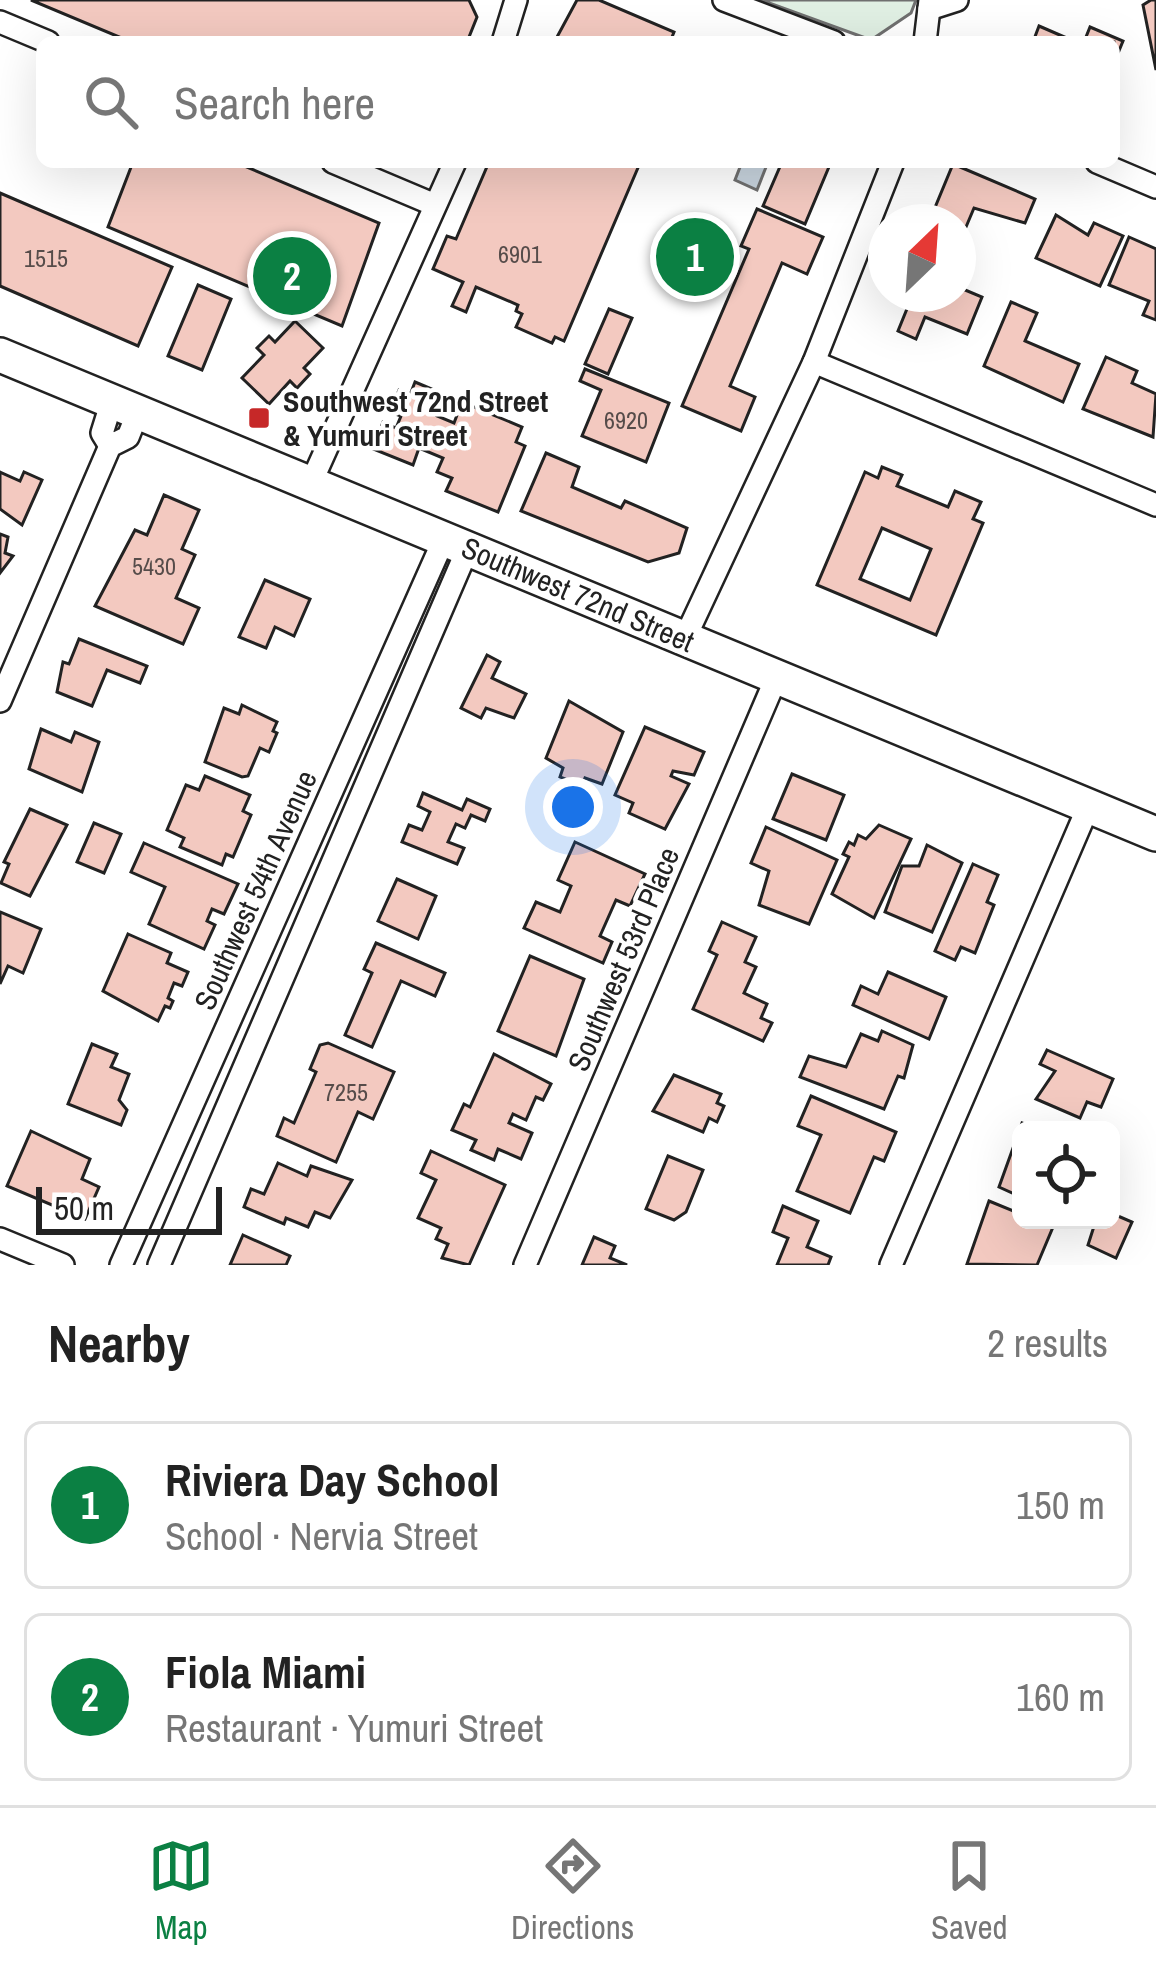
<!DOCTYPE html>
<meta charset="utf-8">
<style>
body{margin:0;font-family:"Archivo Narrow",sans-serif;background:#f2f2f2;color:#222}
.controls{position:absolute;right:36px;bottom:36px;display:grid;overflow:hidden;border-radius:18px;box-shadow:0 12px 48px #0002}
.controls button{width:108px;height:108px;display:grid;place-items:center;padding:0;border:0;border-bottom:3px solid #e0e0e0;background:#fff;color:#222;font:60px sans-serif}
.compass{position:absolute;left:868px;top:204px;width:108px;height:108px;border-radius:50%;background:#fff;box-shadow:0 12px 48px #0002;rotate:25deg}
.scale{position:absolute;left:36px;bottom:30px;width:186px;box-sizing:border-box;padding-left:12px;border:6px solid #222;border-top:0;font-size:33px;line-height:42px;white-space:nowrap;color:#222;-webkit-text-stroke:9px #fff;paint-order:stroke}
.you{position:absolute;left:573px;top:807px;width:42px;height:42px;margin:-30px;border:9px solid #fff;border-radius:50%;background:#1a73e8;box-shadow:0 0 0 18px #1a73e833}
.badge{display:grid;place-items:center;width:78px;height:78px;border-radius:50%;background:#0b8043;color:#fff;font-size:39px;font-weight:700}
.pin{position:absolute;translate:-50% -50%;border:6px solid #fff;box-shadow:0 3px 12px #0006}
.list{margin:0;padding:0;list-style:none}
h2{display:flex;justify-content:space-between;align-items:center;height:156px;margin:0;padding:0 48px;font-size:51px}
h2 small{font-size:39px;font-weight:400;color:#767676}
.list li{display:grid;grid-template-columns:78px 1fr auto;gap:36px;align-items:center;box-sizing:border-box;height:168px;margin:0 24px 24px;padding:0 24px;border:3px solid #e0e0e0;border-radius:18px}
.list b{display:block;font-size:45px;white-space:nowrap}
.list p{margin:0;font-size:39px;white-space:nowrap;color:#767676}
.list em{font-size:39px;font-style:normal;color:#767676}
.icon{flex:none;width:66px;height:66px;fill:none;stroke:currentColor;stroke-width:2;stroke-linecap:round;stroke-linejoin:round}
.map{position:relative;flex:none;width:1156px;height:1265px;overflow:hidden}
.search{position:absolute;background:#fff;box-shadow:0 12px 48px #0002;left:36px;right:36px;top:36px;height:132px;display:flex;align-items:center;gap:30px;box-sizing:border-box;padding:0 42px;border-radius:18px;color:#767676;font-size:45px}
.sheet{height:540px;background:#fff}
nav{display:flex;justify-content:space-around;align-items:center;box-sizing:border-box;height:168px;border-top:3px solid #e0e0e0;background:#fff;font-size:33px;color:#767676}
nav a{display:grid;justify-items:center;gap:6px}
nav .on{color:#0b8043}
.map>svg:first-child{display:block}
.green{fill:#e0efe3;stroke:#6f6f6f;stroke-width:3}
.water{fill:#c7d3dd;stroke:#6f6f6f;stroke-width:3}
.building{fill:#f3c9c0;stroke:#222;stroke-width:3;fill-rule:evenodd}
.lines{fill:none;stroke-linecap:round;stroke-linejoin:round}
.street-casing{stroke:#222;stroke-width:26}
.secondary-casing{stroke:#222;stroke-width:38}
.street{stroke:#fff;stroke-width:21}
.secondary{stroke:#fff;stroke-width:33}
.poi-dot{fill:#c62828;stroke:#fff;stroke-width:4.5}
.labels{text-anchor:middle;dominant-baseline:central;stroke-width:9;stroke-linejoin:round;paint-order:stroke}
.number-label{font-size:24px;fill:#564c4a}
.poi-label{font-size:30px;font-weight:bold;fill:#222;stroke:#fff;text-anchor:start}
.street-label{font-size:30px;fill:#222;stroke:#fff}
</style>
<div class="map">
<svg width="1156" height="1265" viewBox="0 0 1156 1265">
<rect width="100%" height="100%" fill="#fff"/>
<!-- green -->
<path class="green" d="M761,0H916L911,13L871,40Z"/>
<!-- water -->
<path class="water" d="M742,162H768L757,190L735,180Z"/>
<!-- building -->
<g class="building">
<path d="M31,0H469L477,17L467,42H131Z"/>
<path d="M577,0H599L674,32L670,42H569L557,37Z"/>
<path d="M1151,0H1156V70L1143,5Z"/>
<path d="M1039,26L1069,39L1081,42H1033Z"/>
<path d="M1090,27L1123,41L1114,63V42H1084Z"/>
<path d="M133,162H235L379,223L342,326L108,227Z"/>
<path d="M489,162L640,163L564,341L555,337L552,343L516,327L522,314L516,311L518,305L476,287L466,312L452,306L463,282L433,269L447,236L456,239Z"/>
<path d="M782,162H831L805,224L763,206Z"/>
<path d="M953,164L1035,199L1025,223L974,208L958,246V222H929Z"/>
<path d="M0,193L172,267L138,346L0,286Z"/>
<path d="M757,209L823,237L807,274L782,263L730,386L755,397L741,431L682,406L749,249L741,246Z"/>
<path d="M1056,215L1088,235L1094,223L1123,236L1100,286L1036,258Z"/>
<path d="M1129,237L1156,249V320L1143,315L1149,301L1109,285Z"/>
<path d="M198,285L231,299L202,370L168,356Z"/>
<path d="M958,287L982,297L967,334L925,317L916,339L898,331L913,294H958Z"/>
<path d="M1011,302L1037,313L1025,341L1079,364L1063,402L984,366Z"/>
<path d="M609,309L632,318L608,374L585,364Z"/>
<path d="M295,321L323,348L304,368L310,374L297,388L290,381L269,404L242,378L264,355L257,348L269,336L275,342Z"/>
<path d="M1106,357L1137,371L1132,383L1156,394L1153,437L1083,409Z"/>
<path d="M585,369L669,403L646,462L582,436L601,390L580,381Z"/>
<path d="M415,382L446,395L437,416L454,423L462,402L522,427L516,442L525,446L498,512L446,491L452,478L437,472L443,458L419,448L413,465L373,449L383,422L396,428L401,416L390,412L399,390L410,395Z"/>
<path d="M546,453L579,467L572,487L621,508L625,501L687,528L679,553L648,562L521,511Z"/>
<path d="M882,467L902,475L897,486L948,507L955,491L981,502L973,519L983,523L936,635L817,585L865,472L878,478ZM882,528L931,549L910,600L860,579Z"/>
<path d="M0,472L20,481L24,472L42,480L22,525L0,509Z"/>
<path d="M164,495L199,510L182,549L195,555L176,598L199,608L183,644L95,606L135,530L147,535Z"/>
<path d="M0,534L8,537L5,553L13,556L0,573Z"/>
<path d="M265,580L310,599L294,636L275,627L266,648L239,637Z"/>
<path d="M79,639L147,666L140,683L107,670L92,706L57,692L63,662L69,664Z"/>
<path d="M487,655L500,662L492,678L526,694L514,718L486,708L481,718L461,708Z"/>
<path d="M569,701L623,732L602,784L585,778L582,786L560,777L563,768L546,758Z"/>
<path d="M242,705L277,722L273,731L277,733L269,752L260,748L248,776L242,777L205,762L224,708L239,714Z"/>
<path d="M645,727L704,752L694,775L673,771L671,776L689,784L665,829L629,813L633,803L615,795Z"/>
<path d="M41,729L71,742L75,732L99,742L82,792L29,769Z"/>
<path d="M792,774L844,795L826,840L773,819Z"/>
<path d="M205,776L250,795L243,811L251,815L233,857L226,854L222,865L180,847L184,838L167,830L186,785L199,790Z"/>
<path d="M423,793L462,810L467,799L490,809L485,821L471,815L465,828L456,824L448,842L464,848L457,864L402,842L409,825L422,830L430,812L418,806Z"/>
<path d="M30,809L67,825L30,896L1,883L9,864L4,862Z"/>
<path d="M94,823L121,834L104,873L77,862Z"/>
<path d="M879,825L911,839L874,918L832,894L849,857L843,854L849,842L854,845L858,835L866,839Z"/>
<path d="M766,827L837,860L809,924L759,905L769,871L751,863Z"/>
<path d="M575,842L645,874L630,906L616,900L600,936L612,942L603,963L524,928L536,902L560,912L571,886L558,880Z"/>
<path d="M144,843L238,884L224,914L212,909L207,921L215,925L204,949L149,924L165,887L131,872Z"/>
<path d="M927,845L962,863L932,932L885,912L902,866H919Z"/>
<path d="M973,864L998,875L987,902L994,905L975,953L961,947L955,960L935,951Z"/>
<path d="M397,879L436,896L418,939L378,921Z"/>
<path d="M0,912L41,929L23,973L8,966L0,984Z"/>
<path d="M722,922L756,937L745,962L756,967L744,993L767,1004L761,1018L772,1023L763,1041L693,1009L717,955L709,951Z"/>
<path d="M128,934L171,953L167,963L188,972L182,986L174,983L168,998L173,1001L170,1008L165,1006L158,1021L103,991Z"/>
<path d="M376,943L445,973L435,996L401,981L372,1047L345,1035L372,973L364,969Z"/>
<path d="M530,956L584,979L556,1056L498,1031Z"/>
<path d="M888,972L946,997L929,1039L853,1005L861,986L878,994Z"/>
<path d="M882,1031L913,1045L904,1078L898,1076L884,1109L800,1077L809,1056L846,1067L861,1034L878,1041Z"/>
<path d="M328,1043L394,1072L373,1119L358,1112L336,1162L277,1136L284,1118L294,1123L316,1072L310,1069L320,1045Z"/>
<path d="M92,1044L117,1054L111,1067L129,1074L119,1100L127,1110L121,1125L68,1104Z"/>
<path d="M1047,1050L1113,1079L1101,1107L1087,1102L1080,1118L1036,1099L1055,1071L1040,1064Z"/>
<path d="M494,1054L551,1084L543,1100L536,1097L526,1120L513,1114L509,1123L532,1133L521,1159L498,1149L494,1160L471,1150L476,1140L452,1130L464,1104L470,1107Z"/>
<path d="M674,1075L721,1094L717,1103L724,1106L717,1122L709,1118L703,1132L653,1111Z"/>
<path d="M811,1096L896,1132L884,1161L874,1157L850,1213L797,1191L821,1135L798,1126Z"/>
<path d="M1022,1123L1039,1130H1021V1197L999,1187Z"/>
<path d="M31,1131L90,1159L82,1179L99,1187L85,1219L7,1186Z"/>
<path d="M431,1151L505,1185L469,1265L442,1258L448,1244L436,1239L441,1228L418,1218L436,1180L421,1173Z"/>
<path d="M668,1156L703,1170L686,1212L674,1220L646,1209Z"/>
<path d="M278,1163L307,1176L311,1166L352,1180L330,1218L315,1212L308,1227L286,1218L284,1224L244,1207L251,1189L264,1194Z"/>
<path d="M989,1201L1021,1214V1220L1053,1227L1037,1265L967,1264Z"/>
<path d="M783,1206L818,1221L807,1247L831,1257L828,1265H777L788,1238L773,1232Z"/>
<path d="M1111,1213L1132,1222L1116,1258L1088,1245L1096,1220H1111Z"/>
<path d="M243,1235L290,1256L286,1265H230Z"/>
<path d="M594,1237L615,1246L610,1258L627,1265H582Z"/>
</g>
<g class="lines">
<defs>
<g id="street">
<path d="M724,0L834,42"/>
<path d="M929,9L957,0"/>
<path d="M0,22L48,42"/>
<path d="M503,42L516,0"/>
<path d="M925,42L930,0"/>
<path d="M333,162L435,205"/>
<path d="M1097,162L1156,187"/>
<path d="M814,362L1156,505"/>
<path d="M110,446L102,433L112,401"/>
<path d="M311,483L455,162"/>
<path d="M685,638L814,362L893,162"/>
<path d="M0,701L110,446L128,437L138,412"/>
<path d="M0,1239L63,1265"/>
<path d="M121,1265L444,539"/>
<path d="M159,1265L468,548"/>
<path d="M525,1265L777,676"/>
<path d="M891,1265L1089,805"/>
</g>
<path id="secondary" d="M0,355L1156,834"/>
</defs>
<!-- street casing -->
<use href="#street" class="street-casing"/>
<!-- secondary casing -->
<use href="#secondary" class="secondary-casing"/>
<!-- street -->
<use href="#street" class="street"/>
<!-- secondary -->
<use href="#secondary" class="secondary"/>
</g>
<!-- markers -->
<rect class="poi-dot" x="247" y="406" width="24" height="24" rx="6"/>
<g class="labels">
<!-- number labels -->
<g class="number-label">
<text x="520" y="254">6901</text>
<text x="46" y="258">1515</text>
<text x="626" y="420">6920</text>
<text x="154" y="566">5430</text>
<text x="346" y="1092">7255</text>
</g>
<!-- poi labels -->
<g class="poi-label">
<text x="283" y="401">Southwest 72nd Street<tspan x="283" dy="34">&amp; Yumuri Street</tspan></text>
</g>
<!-- street labels -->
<g class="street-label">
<text transform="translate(578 594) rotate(23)">Southwest 72nd Street</text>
<text transform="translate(255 890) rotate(-66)">Southwest 54th Avenue</text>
<text transform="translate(623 959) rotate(-67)">Southwest 53rd Place</text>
</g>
</g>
</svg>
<div class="controls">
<button><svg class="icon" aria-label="locate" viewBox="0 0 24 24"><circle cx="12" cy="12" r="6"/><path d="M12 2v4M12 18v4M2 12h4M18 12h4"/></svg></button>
</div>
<svg class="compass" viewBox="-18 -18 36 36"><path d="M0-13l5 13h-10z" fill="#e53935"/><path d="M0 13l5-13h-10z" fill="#767676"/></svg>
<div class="scale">50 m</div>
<div class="you"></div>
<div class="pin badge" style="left:695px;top:257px">1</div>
<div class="pin badge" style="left:292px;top:276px">2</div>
<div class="search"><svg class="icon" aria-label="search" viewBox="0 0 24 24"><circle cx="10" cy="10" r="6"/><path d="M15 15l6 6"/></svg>Search here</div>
</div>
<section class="sheet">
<h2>Nearby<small>2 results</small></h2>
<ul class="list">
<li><span class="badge">1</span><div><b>Riviera Day School</b><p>School · Nervia Street</p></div><em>150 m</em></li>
<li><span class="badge">2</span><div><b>Fiola Miami</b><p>Restaurant · Yumuri Street</p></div><em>160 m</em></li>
</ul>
</section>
<nav>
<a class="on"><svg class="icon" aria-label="map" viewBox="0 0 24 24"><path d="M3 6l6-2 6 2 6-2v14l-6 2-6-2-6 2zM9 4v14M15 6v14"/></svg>Map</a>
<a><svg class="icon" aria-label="directions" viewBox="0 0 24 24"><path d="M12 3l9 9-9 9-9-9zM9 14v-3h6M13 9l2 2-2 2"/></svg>Directions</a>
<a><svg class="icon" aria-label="saved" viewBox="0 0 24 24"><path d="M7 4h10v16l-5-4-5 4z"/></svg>Saved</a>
</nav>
